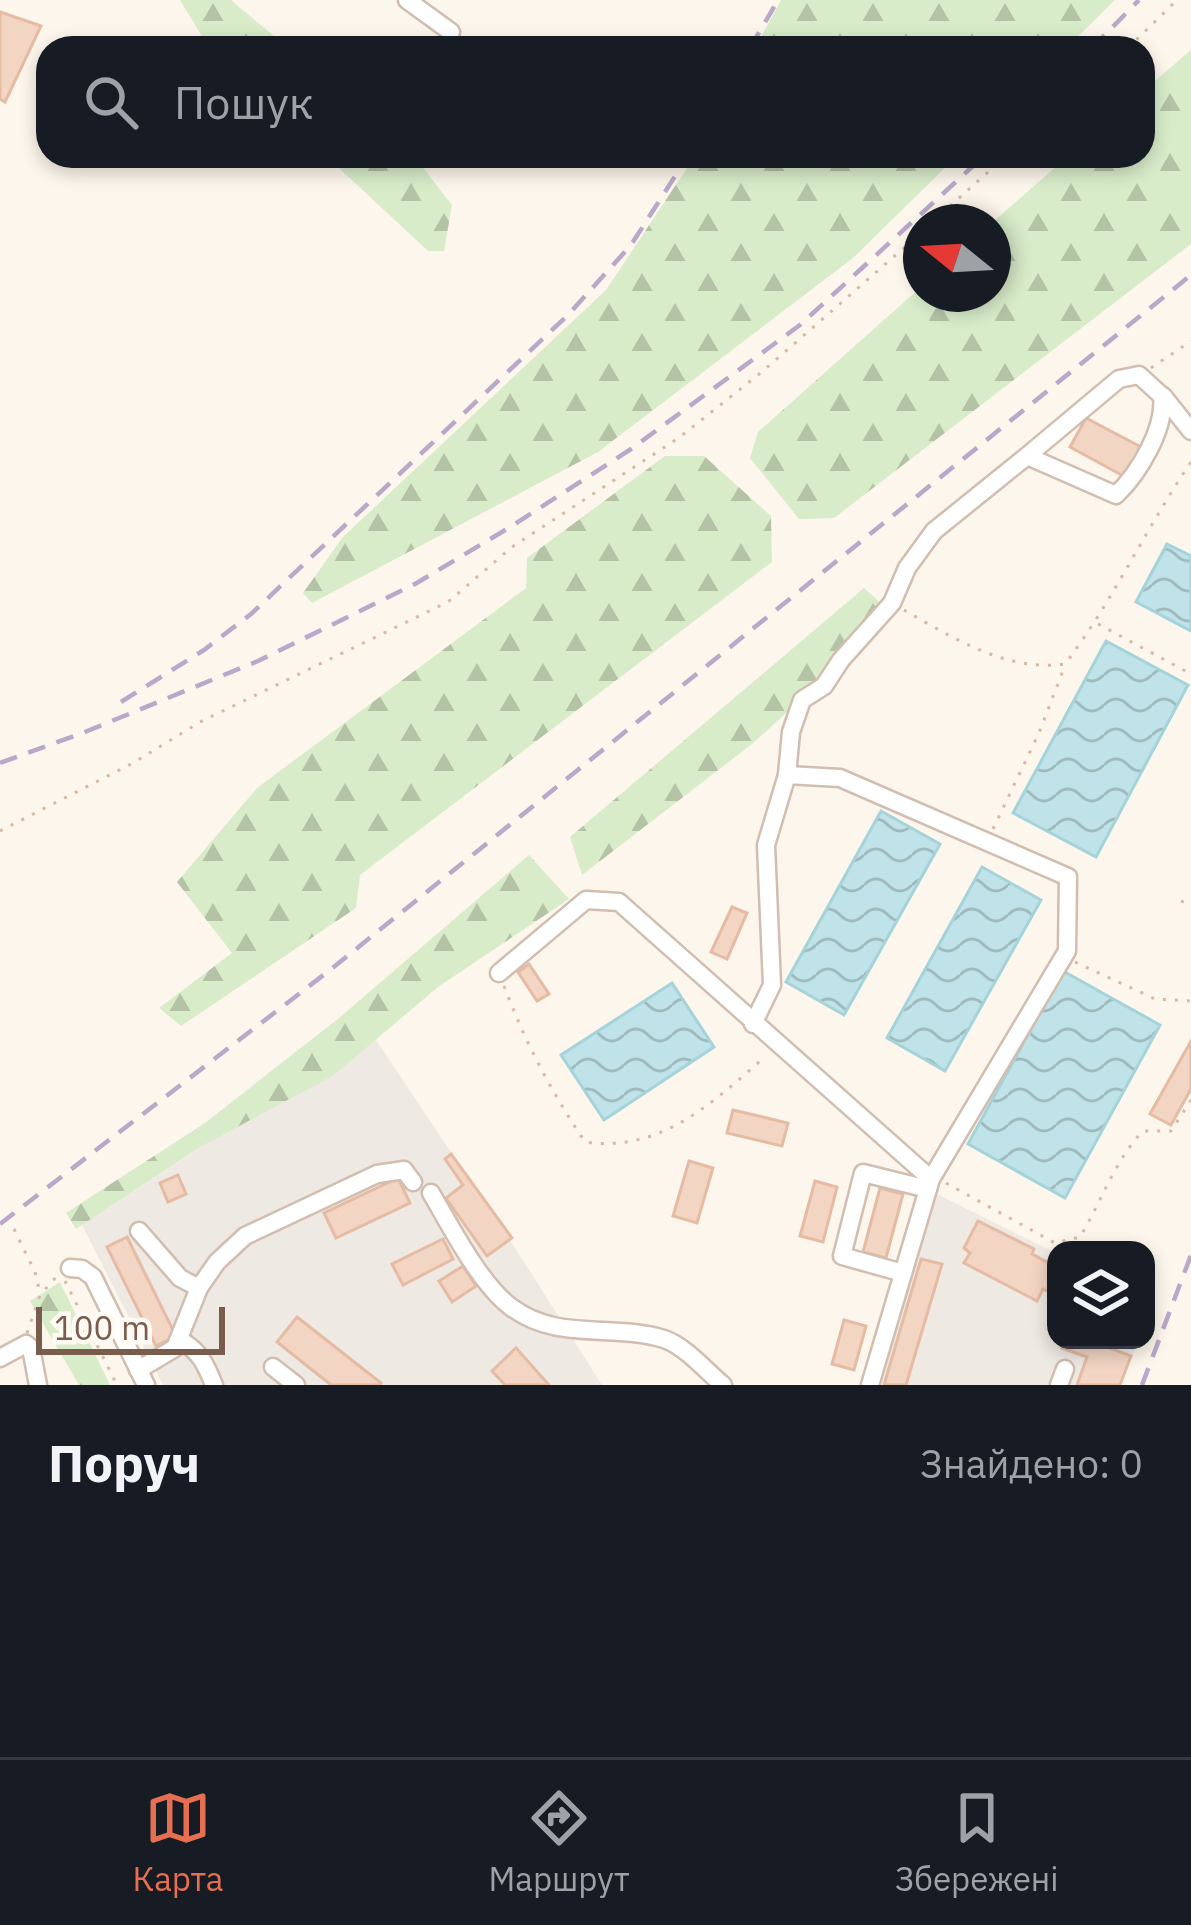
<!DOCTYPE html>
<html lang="uk">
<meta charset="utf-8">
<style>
body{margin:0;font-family:"IBM Plex Sans",sans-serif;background:#242831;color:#f1f3f6}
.controls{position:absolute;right:36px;bottom:36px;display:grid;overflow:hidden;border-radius:24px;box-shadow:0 6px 18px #0003}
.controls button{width:108px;height:108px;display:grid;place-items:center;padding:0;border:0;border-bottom:3px solid #363941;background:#171b24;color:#f1f3f6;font:60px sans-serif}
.compass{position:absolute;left:903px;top:204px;width:108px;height:108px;border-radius:50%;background:#171b24;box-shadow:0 6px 18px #0003;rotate:288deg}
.scale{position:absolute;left:36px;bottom:30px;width:189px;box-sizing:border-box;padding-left:12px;border:6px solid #7a5c4d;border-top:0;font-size:33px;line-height:42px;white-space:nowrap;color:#7a5c4d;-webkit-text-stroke:9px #fffaf3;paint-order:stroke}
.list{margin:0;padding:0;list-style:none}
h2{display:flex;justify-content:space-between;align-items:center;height:156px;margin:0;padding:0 48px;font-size:51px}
h2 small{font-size:39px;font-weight:400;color:#9ea1a6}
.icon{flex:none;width:66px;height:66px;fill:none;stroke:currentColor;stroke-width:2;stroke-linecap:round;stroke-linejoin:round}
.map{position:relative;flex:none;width:1191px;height:1385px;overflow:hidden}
.search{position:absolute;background:#171b24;box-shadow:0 6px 18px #0003;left:36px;right:36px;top:36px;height:132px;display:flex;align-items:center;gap:30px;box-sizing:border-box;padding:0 42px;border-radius:36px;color:#9ea1a6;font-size:45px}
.sheet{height:372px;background:#171b24}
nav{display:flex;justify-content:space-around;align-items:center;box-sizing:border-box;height:168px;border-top:3px solid #363941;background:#171b24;font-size:33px;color:#9ea1a6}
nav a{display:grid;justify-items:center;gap:6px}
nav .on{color:#e76f51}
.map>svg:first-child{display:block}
.industrial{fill:#efe9e4}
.forest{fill:url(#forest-firs)}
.water{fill:url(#water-waves);stroke:#a5d3da;stroke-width:3}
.building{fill:#f3d5c3;stroke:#e6bba3;stroke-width:3}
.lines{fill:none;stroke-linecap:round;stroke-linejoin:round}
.minor-casing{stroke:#d1beb0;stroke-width:21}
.path{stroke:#d9b8a5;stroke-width:3;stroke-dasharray:3 9;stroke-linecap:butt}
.minor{stroke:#fff;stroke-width:16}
.rail{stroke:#b9a8c9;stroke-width:4.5;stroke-dasharray:18 12;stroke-linecap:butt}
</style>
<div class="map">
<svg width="1191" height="1385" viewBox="0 0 1191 1385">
<defs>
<pattern id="forest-firs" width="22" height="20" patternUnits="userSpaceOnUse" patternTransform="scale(3)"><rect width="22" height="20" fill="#d8ecc9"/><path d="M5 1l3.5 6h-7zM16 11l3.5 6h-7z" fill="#b4c2a5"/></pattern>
<pattern id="water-waves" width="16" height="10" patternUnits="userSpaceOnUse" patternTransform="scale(3)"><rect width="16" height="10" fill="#bfe3e8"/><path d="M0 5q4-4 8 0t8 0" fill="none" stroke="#a0bbbe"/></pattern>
</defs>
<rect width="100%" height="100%" fill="#fdf6ec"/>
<!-- industrial -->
<g class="industrial">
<path d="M372,1034L519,1254L602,1385H163L82,1225Z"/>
<path d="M937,1194L1056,1253V1340H1139L1120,1385H881Z"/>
</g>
<!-- forest -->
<g class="forest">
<path d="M180,0H231L288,48H209Z"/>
<path d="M781,0H1115L1066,48H755Z"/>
<path d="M1191,50V244L834,518L799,519L750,458L758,432L921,287V294H993V222L1068,156H1143V91Z"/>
<path d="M326,156H414L452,205L444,251H428Z"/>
<path d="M695,156H957L853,258L598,452L312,603L303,593L343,537L606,290Z"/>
<path d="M665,456H704L771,516L772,562L360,875L356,908L181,1026L159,1008L232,953L177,882L257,788L526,588L527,558Z"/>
<path d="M864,588L884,606L819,683L752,744L582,875L570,837Z"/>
<path d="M529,855L569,899L438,987L334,1075L200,1147L76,1229L66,1213L205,1123L339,1018Z"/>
<path d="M60,1282L110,1385H79L30,1301Z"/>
</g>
<!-- water -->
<g class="water">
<path d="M1167,544L1191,556V631L1136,602Z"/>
<path d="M1106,641L1188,685L1096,857L1013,813Z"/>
<path d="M881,811L940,844L844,1015L786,982Z"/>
<path d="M982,867L1041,900L945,1071L887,1038Z"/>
<path d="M1063,971L1160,1025L1065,1198L968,1144Z"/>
<path d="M672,983L714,1047L604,1120L561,1055Z"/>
</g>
<!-- building -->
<g class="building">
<path d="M0,12L41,26L5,102L0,99Z"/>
<path d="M1086,418L1143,448L1127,478L1070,447Z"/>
<path d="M732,907L747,913L727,959L711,952Z"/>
<path d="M529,964L549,994L537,1001L518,972Z"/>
<path d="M1191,1041V1089L1171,1125L1150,1114Z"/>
<path d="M733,1110L788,1123L782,1146L727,1133Z"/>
<path d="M451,1154L512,1238L487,1256L446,1198L463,1185L445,1159Z"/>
<path d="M689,1161L713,1168L697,1223L673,1216Z"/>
<path d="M178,1175L186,1194L168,1202L160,1183Z"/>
<path d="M398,1178L410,1203L336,1238L324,1213Z"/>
<path d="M815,1181L837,1187L823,1242L800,1236Z"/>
<path d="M880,1188L903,1194L886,1258L863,1252Z"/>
<path d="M978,1221L1034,1249L1032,1254L1056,1267V1295L1043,1289L1037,1301L964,1263L970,1253L964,1248Z"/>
<path d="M127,1237L176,1336L156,1346L107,1247Z"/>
<path d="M443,1239L453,1259L403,1285L392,1264Z"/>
<path d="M921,1259L942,1264L906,1385H884Z"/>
<path d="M463,1266L476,1286L452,1302L439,1281Z"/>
<path d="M297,1317L381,1383L380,1385H331L277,1342Z"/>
<path d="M844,1320L866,1326L854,1370L832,1364Z"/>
<path d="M1065,1340H1089L1131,1356L1120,1385H1077L1087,1357L1062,1348Z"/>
<path d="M516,1348L549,1385H505L492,1371Z"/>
</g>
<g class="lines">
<defs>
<g id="minor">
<path d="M407,0L451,32"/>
<path d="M1163,396L1191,431"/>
<path d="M787,775L791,732L802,700L824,686L841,660L892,603L907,568L934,531L1027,456L1116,495C1139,473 1166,428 1162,396L1139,375L1119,379L1027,456"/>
<path d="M499,973L586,900L619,902L931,1179"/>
<path d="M753,1024L772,985L766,845L787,775L840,778L1068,877L1067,951L931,1179L870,1385"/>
<path d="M431,1193C451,1227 480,1284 511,1307C557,1342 613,1323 664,1339C685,1346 706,1371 723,1385"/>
<path d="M139,1231L180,1278L199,1288"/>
<path d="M70,1268L82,1269L93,1277L146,1385"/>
<path d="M903,1273L842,1256L863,1173L928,1189"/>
<path d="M180,1340C200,1351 206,1365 214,1385"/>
<path d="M0,1358L26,1344L31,1348L38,1385"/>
<path d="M273,1367L296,1385"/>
<path d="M138,1370L175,1348L199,1288L217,1262L245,1236L377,1174L404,1170L413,1182"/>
<path d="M1059,1385L1065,1369"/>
</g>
</defs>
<!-- minor casing -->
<use href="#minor" class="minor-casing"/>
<!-- path -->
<g class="path">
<path d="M1128,48L1177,0"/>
<path d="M932,222L1006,156"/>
<path d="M1151,368L1191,341"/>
<path d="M904,610C953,638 1007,672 1065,664C1113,601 1146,528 1191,462"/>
<path d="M1098,624L1191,674"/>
<path d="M993,829L1039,733L1064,668"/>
<path d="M0,831L133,763L200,722L448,602L512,547L680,437L763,371L921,233"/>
<path d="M1181,901L1191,905"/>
<path d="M1075,962L1155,999L1191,1001"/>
<path d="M504,986C525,1042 552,1093 585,1142C661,1153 712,1103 766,1056"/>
<path d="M946,1183L1055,1243L1080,1237C1101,1202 1115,1160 1143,1131H1171L1191,1100"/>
<path d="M14,1229L35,1272L40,1293"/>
<path d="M65,1281L117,1385"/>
<path d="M27,1333L40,1295L59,1274"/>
</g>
<!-- minor -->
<use href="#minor" class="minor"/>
<!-- rail -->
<g class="rail">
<path d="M750,48L778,0"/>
<path d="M1092,48L1139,0"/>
<path d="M121,702L204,650L251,614L568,315L631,245L688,156"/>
<path d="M0,763L85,732L258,661L415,584L507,529L631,449L800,325L984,156"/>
<path d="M0,1224L330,970L1191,275"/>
<path d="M1142,1385L1191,1255"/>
</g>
</g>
</svg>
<div class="controls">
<button><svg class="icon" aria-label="layers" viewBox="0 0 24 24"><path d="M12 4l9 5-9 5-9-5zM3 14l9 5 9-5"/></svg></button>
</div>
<svg class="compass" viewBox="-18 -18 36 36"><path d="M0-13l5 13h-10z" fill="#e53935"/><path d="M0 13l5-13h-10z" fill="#9ea1a6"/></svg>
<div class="scale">100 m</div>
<div class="search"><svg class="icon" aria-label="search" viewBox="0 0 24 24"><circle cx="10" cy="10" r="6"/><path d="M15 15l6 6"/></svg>Пошук</div>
</div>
<section class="sheet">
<h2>Поруч<small>Знайдено: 0</small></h2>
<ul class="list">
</ul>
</section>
<nav>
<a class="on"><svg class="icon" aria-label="map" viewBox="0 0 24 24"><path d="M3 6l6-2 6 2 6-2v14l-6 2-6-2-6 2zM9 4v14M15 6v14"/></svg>Карта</a>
<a><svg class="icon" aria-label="directions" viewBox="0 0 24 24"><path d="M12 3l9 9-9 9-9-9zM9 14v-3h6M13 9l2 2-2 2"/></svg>Маршрут</a>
<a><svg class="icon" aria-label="saved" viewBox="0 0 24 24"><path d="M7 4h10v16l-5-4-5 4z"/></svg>Збережені</a>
</nav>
